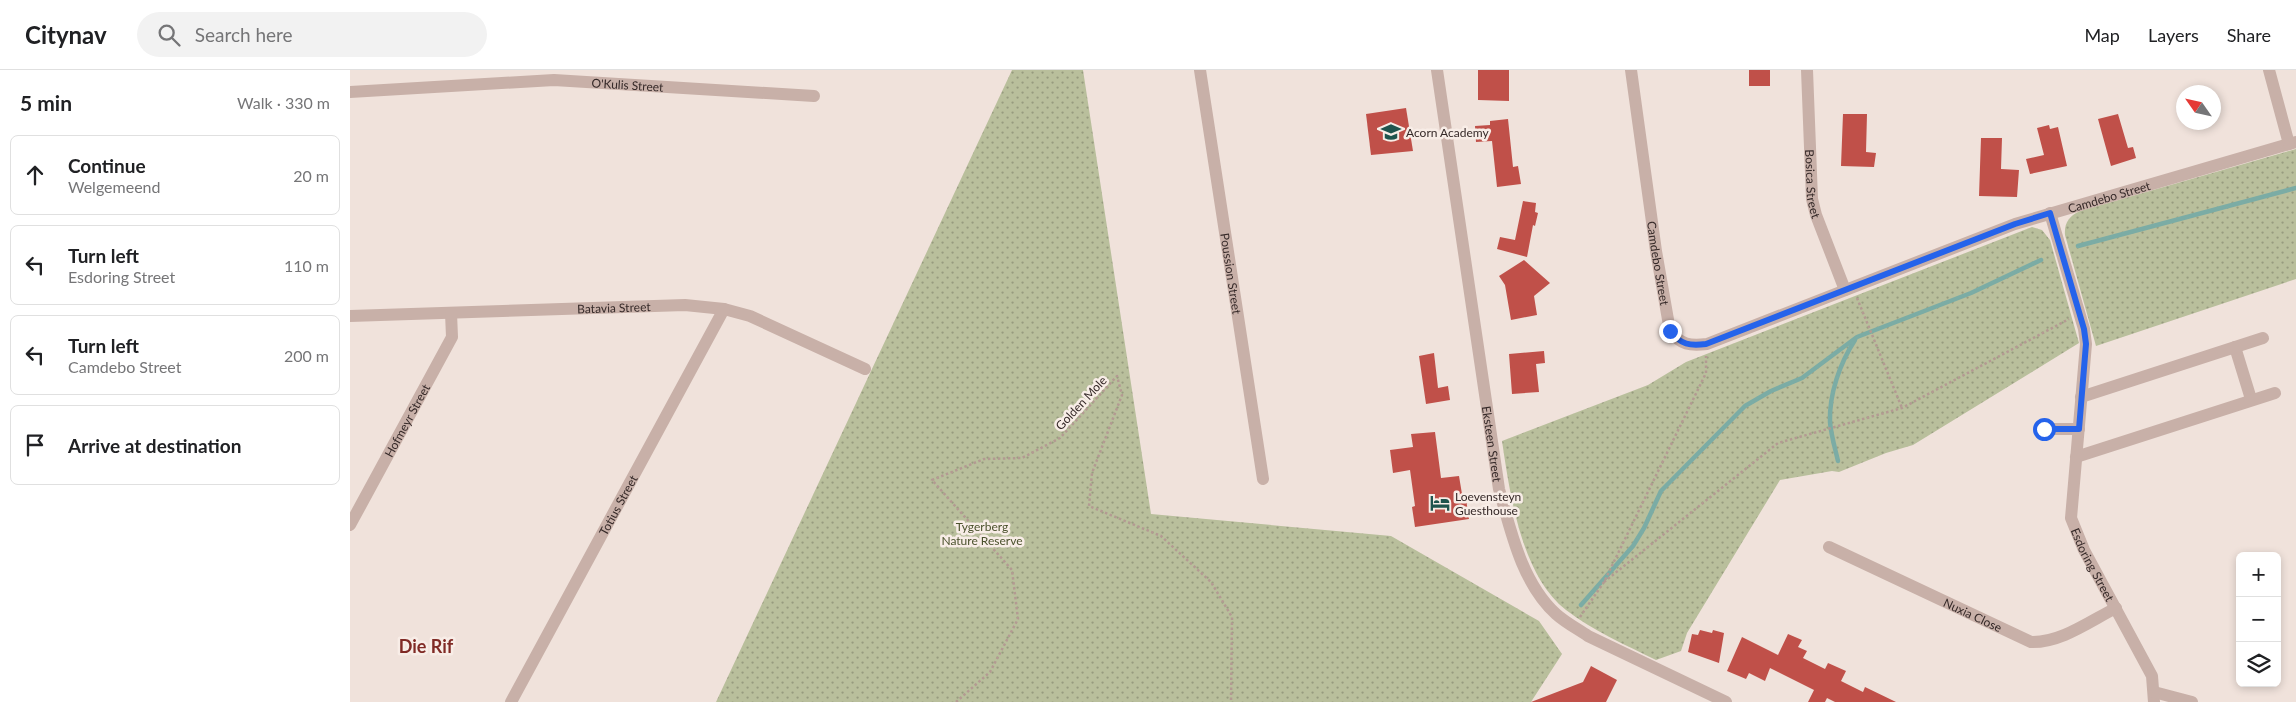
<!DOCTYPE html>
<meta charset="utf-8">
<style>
body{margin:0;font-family:Lato,sans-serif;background:#f2f2f2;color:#202124}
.controls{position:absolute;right:15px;bottom:15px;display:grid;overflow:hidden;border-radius:8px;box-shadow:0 2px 8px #0003}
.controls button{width:45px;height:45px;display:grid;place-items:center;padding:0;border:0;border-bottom:1px solid #e0e0e0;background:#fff;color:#202124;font:25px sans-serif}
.compass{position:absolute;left:1826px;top:15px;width:45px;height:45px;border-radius:50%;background:#fff;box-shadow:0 2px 8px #0003;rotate:304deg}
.stop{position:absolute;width:15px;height:15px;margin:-11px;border:4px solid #2563eb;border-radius:50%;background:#fff}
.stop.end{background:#2563eb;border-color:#fff;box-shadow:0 1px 5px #0008}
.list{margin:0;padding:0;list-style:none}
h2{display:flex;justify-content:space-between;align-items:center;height:65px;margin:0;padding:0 20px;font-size:21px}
h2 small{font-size:16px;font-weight:400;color:#757577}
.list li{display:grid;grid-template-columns:32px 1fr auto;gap:15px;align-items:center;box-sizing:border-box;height:80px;margin:0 10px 10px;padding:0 10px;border:1px solid #e0e0e0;border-radius:8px}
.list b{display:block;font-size:19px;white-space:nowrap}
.list p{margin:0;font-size:16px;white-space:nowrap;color:#757577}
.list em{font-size:16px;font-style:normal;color:#757577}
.icon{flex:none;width:28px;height:28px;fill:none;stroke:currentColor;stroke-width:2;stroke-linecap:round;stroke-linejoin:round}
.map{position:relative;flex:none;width:1946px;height:632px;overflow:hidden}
header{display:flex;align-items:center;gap:30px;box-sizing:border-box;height:70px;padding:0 25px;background:#fff;border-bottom:1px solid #e0e0e0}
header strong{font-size:24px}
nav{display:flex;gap:28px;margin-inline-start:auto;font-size:18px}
.search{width:350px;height:45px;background:#f2f2f2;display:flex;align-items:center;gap:12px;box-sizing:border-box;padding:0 18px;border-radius:28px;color:#757577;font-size:19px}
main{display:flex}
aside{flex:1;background:#fff}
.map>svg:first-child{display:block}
.park{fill:url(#park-dots)}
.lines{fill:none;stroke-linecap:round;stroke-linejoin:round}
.stream{stroke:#7baca5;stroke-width:4.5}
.building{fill:#c05049}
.path{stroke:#b39a92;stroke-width:2.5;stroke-dasharray:2.5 2.5;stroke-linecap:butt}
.minor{stroke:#c8b0a8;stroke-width:12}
.route{stroke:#2563eb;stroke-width:6}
.labels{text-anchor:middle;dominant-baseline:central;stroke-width:5;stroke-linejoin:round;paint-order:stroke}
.street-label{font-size:12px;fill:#352928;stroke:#f8ede7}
.poi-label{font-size:12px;fill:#352928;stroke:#f8ede7;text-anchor:start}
.park-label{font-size:12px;fill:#4b522d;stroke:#f8ede7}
.district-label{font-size:18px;font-weight:bold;fill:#802a25;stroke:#f8ede7}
</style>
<header>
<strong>Citynav</strong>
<div class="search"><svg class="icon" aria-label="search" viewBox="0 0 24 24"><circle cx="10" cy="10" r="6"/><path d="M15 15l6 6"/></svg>Search here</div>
<nav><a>Map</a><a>Layers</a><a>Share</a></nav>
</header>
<main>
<aside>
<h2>5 min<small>Walk · 330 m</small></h2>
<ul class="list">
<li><svg class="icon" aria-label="ahead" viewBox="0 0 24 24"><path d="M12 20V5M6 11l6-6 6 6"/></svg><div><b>Continue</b><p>Welgemeend</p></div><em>20 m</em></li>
<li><svg class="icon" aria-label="left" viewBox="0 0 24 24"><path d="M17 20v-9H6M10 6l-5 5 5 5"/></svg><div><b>Turn left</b><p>Esdoring Street</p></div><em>110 m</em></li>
<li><svg class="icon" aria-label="left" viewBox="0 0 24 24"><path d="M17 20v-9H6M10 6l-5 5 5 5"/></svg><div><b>Turn left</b><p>Camdebo Street</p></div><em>200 m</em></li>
<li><svg class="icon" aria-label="arrive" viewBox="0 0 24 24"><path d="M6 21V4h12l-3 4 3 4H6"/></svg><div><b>Arrive at destination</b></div></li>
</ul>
</aside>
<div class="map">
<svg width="1946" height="632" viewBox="0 0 1946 632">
<defs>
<pattern id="park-dots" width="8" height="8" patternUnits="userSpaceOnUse" patternTransform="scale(1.25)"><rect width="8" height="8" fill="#b9bf9c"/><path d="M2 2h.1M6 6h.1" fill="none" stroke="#979b7f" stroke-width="1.8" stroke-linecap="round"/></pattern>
</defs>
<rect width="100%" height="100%" fill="#f0e2db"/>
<!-- park -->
<g class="park">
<path d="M662,0H733L801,444L1041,466L1189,551L1212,584L1181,632H366Z"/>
<path d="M1946,79V209L1746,276L1715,165C1714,153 1719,146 1730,141Z"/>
<path d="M1682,157L1692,160L1700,170L1729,273L1563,375L1536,383L1489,402L1482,401L1430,410L1337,563L1331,581L1306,590C1276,575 1243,561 1216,540C1171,505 1160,424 1152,371L1298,315L1336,292Z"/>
</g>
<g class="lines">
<!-- stream -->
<g class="stream">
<path d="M1728,176L1946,118"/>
<path d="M1488,391C1485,378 1481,365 1480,352C1479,324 1490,293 1505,270"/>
<path d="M1231,535L1283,476L1294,458L1311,421L1395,336L1421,321L1452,308L1507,267L1621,223L1691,190"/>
</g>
</g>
<!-- building -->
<g class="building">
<path d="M1128,0H1159V31L1128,30Z"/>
<rect x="1399" y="0" width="21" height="16"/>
<path d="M1056,38L1063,81L1021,85L1016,44Z"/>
<path d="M1493,44H1517L1516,82L1526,83L1524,97L1491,96Z"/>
<path d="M1768,44L1778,78L1783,77L1786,88L1761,96L1748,49Z"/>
<path d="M1158,49L1163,97L1168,96L1171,114L1147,117L1142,71L1126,72L1125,56L1140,55V51Z"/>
<path d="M1699,55L1700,59L1708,57L1717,96L1680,104L1676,89L1694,85L1687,58Z"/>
<path d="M1631,68H1652L1651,99L1669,100L1667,127L1629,126Z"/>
<path d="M1173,131L1186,133L1185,142L1188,143L1185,156L1183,155L1177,187L1147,179L1150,167L1165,170Z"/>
<path d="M1174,190L1200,213L1184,226L1187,245L1161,250L1155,215L1149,206Z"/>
<path d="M1194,281L1195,293L1186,294L1189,322L1162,324L1159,284Z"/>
<path d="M1084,283L1088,318L1098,316L1100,330L1076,334L1069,286Z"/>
<path d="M1085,362L1091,408L1109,406L1113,430L1116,429L1119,449L1065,457L1062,437L1065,436L1060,400L1043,403L1040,380L1063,377L1061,364Z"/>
<path d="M1350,560L1362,563L1363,560L1374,563L1369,593L1338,582L1342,564L1348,565Z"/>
<path d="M1438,564L1452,570L1448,577L1457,581L1453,588L1475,599L1478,593L1496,601L1491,611L1513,622L1515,617L1546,632H1485L1477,628L1475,632H1458L1464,620L1420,598L1415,611L1399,603L1396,609L1377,601L1392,567L1428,585Z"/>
<path d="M1241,596L1267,610L1256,632H1181L1233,612Z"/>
</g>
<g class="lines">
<!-- path -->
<g class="path">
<path d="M1507,228L1552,338"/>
<path d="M1254,512L1428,373L1552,338L1719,249"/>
<path d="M1230,547L1254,512L1356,303V286"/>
<path d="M606,632L640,602L668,549L662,500L582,410L634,389L672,388L710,368L767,306L772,325L742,403L739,436L811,466L861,512L882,547L881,632"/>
</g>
<!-- minor -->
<g class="minor">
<path id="s1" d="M850,0L913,409"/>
<path id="s2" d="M1087,0L1149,419C1161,462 1172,513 1206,544C1216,553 1228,559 1238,566L1376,632"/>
<path id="s3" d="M1281,0L1306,181L1320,261C1331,275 1340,276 1357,274L1665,154L1946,72"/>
<path id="s4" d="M1457,0L1462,129L1466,145L1495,220"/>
<path d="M1919,0L1939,74"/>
<path id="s5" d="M0,22L204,10L464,26"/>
<path id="s6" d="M1700,143L1734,259L1736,274L1721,448L1734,480L1802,606L1804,632"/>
<path id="s7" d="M0,246L335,235L374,239L400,246L515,299"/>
<path d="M1885,277L1901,329"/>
<path d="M1731,327L1913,268"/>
<path d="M1695,359H1729"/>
<path d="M1726,387L1925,323"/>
<path id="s8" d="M0,455L102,267L101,243"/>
<path id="s9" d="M1479,477L1681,572C1711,573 1740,551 1766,538"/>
<path d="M1804,622L1842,632"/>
<path id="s10" d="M161,632L374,239"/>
</g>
</g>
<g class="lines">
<!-- route -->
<path class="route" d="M1320,261C1331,275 1340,276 1356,274L1665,154L1700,143L1734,259L1736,274L1729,359H1694"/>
</g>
<!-- icons -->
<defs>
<symbol id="school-bare" viewBox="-9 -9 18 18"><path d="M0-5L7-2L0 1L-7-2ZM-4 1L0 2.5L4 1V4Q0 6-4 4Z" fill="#1f544e" stroke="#f8ede7" stroke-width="2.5" paint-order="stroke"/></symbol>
<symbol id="hotel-bare" viewBox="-9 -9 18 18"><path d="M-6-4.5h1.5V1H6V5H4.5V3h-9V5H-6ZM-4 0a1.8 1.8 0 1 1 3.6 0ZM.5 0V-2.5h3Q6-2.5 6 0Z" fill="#1f544e" stroke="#f8ede7" stroke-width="2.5" paint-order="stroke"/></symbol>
</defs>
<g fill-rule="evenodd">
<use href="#school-bare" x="1027" y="48" width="28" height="28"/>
<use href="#hotel-bare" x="1076" y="419" width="28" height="28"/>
</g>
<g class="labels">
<!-- street labels -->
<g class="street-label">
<text stroke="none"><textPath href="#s5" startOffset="278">O'Kulis Street</textPath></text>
<text stroke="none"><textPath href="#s4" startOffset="114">Bosica Street</textPath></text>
<text stroke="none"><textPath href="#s3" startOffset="734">Camdebo Street</textPath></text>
<text stroke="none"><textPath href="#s3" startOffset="195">Camdebo Street</textPath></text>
<text stroke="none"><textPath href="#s1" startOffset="206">Poussion Street</textPath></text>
<text stroke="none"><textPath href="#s7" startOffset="264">Batavia Street</textPath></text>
<text transform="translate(731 333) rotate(-47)">Golden Mole</text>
<text stroke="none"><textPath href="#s8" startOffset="119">Hofmeyr Street</textPath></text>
<text stroke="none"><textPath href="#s2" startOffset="378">Eksteen Street</textPath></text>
<text stroke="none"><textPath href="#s10" startOffset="224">Totius Street</textPath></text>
<text stroke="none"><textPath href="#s6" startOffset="362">Esdoring Street</textPath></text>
<text stroke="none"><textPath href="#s9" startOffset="159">Nuxia Close</textPath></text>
</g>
<!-- poi labels -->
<g class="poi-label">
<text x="1056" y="62">Acorn Academy</text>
<text x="1105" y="426">Loevensteyn<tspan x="1105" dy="14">Guesthouse</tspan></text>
</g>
<!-- park labels -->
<g class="park-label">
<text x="632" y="456">Tygerberg<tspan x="632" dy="14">Nature Reserve</tspan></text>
</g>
<!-- district labels -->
<g class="district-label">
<text x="76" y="576">Die Rif</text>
</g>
</g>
</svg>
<div class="controls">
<button>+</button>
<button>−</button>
<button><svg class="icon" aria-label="layers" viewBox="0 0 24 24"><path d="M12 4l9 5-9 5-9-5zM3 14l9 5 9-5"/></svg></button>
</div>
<svg class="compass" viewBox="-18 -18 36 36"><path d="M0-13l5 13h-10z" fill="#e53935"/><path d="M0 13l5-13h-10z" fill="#757577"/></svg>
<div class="stop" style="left:1694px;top:359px"></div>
<div class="stop end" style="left:1320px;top:261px"></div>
</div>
</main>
